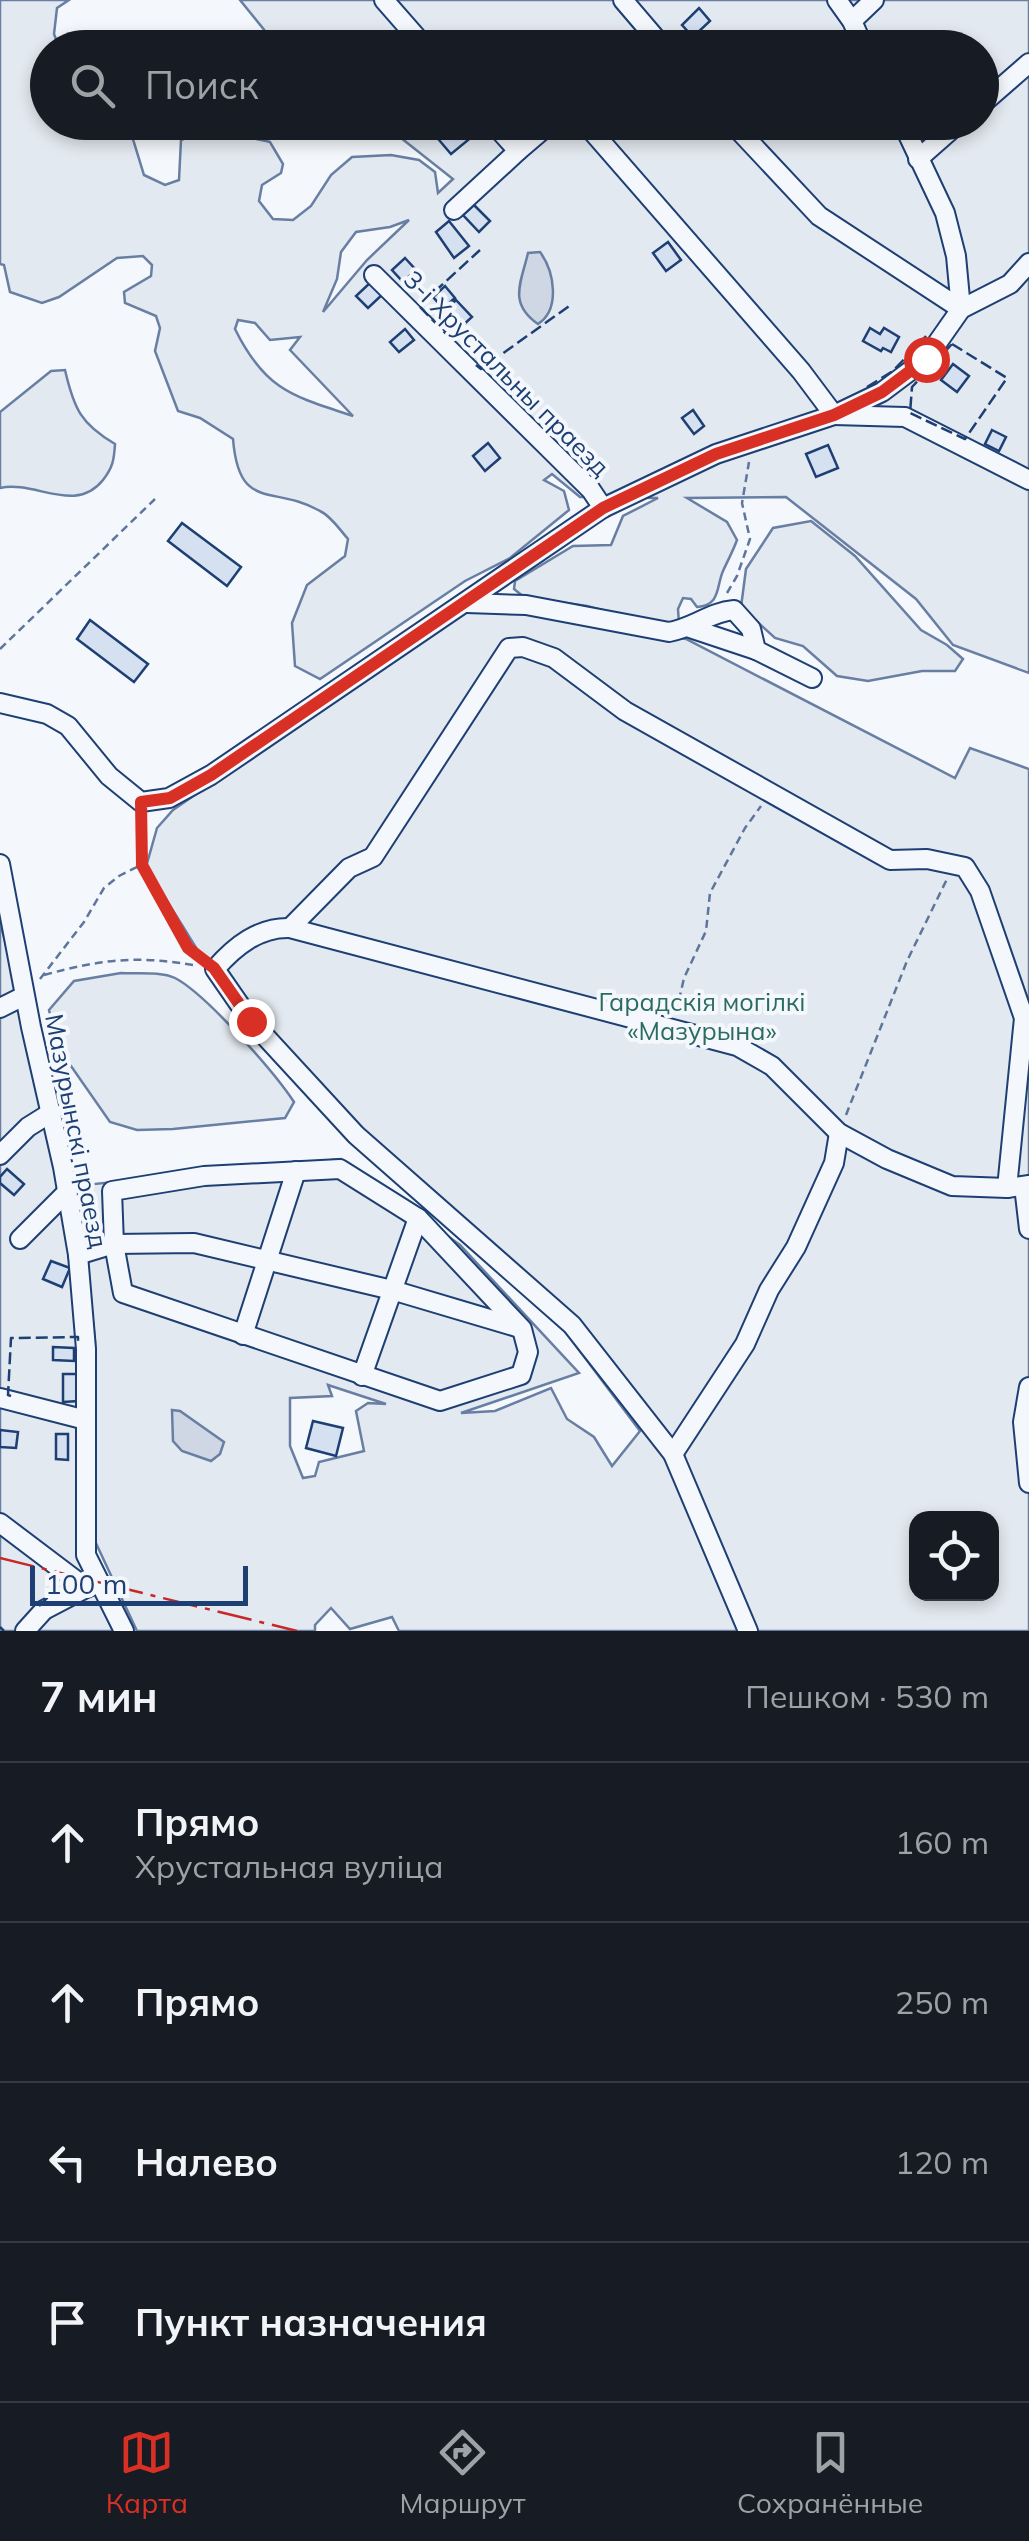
<!DOCTYPE html>
<html lang="ru">
<meta charset="utf-8">
<style>
body{margin:0;font-family:Mulish,sans-serif;background:#20242c;color:#f1f3f6}
.controls{position:absolute;right:30px;bottom:30px;display:grid;overflow:hidden;border-radius:20px;box-shadow:0 5px 15px #0003}
.controls button{width:90px;height:90px;display:grid;place-items:center;padding:0;border:0;border-bottom:2px solid #363941;background:#171b24;color:#f1f3f6;font:50px sans-serif}
.scale{position:absolute;left:30px;bottom:25px;width:218px;box-sizing:border-box;padding-left:10px;border:5px solid #1d3f73;border-top:0;font-size:28px;line-height:35px;white-space:nowrap;color:#1d3f73;-webkit-text-stroke:8px #f4f7fb;paint-order:stroke}
.stop{position:absolute;width:30px;height:30px;margin:-22px;border:8px solid #d93025;border-radius:50%;background:#fff}
.stop.end{background:#d93025;border-color:#fff;box-shadow:0 2px 10px #0008}
.list{margin:0;padding:0;list-style:none}
h2{display:flex;justify-content:space-between;align-items:center;height:130px;margin:0;padding:0 40px;font-size:42px}
h2 small{font-size:32px;font-weight:400;color:#9ea1a6}
.list li{display:grid;grid-template-columns:65px 1fr auto;gap:30px;align-items:center;box-sizing:border-box;height:160px;padding:0 40px;border-top:2px solid #363941}
.list b{display:block;font-size:38px;white-space:nowrap}
.list p{margin:0;font-size:32px;white-space:nowrap;color:#9ea1a6}
.list em{font-size:32px;font-style:normal;color:#9ea1a6}
.icon{flex:none;width:55px;height:55px;fill:none;stroke:currentColor;stroke-width:2;stroke-linecap:round;stroke-linejoin:round}
.map{position:relative;flex:none;width:1029px;height:1631px;overflow:hidden}
.search{position:absolute;background:#171b24;box-shadow:0 5px 15px #0003;left:30px;right:30px;top:30px;height:110px;display:flex;align-items:center;gap:25px;box-sizing:border-box;padding:0 35px;border-radius:55px;color:#9ea1a6;font-size:38px}
.sheet{height:770px;background:#171b24}
nav{display:flex;justify-content:space-around;align-items:center;box-sizing:border-box;height:140px;border-top:2px solid #363941;background:#171b24;font-size:28px;color:#9ea1a6}
nav a{display:grid;justify-items:center;gap:5px}
nav .on{color:#d93025}
.map>svg:first-child{display:block}
.green{fill:#e3e9f0;stroke:#687fa3;stroke-width:2.5;fill-rule:evenodd}
.water{fill:#cfd7e4;stroke:#687fa3;stroke-width:2.5}
.building{fill:#d5e0f0;stroke:#1d3f73;stroke-width:2.5}
.lines{fill:none;stroke-linecap:round;stroke-linejoin:round}
.minor-casing{stroke:#1d3f73;stroke-width:22}
.path{stroke:#5e769c;stroke-width:2.5;stroke-dasharray:8 5;stroke-linecap:butt}
.minor{stroke:#f4f7fb;stroke-width:18}
.fence{stroke:#1d3f73;stroke-width:2.5;stroke-dasharray:12 5;stroke-linecap:butt}
.power{stroke:#c62828;stroke-width:2.5;stroke-dasharray:35 8 5 8;stroke-linecap:butt}
.route{stroke:#d93025;stroke-width:12}
.labels{text-anchor:middle;dominant-baseline:central;stroke-width:8;stroke-linejoin:round;paint-order:stroke}
.street-label{font-size:25px;fill:#1d3f73;stroke:#f4f7fb}
.park-label{font-size:25px;fill:#2c6c60;stroke:#f4f7fb}
</style>
<div class="map">
<svg width="1029" height="1631" viewBox="0 0 1029 1631">
<rect width="100%" height="100%" fill="#f4f7fb"/>
<!-- green -->
<g class="green">
<path d="M0,0H69L57,8L54,34L59,47L48,48V122L128,123L144,175L165,185L179,180L181,140C210,127 240,135 270,142L283,164L281,173L262,185L259,201L273,219L293,220L311,206L331,175L352,157L391,155L419,160L435,172L438,193L453,179L382,123L982,122V48L278,47L240,0H1029V673L953,645L916,599L786,497L687,498L727,522L737,540C733,551 728,560 723,571C716,587 721,605 697,607L691,599L683,598L678,609L679,624L664,627L587,606L524,597L514,589L515,581L573,546L611,545L623,516L658,498L580,497L552,474L544,480L564,491L569,510L510,558L465,581L320,679L295,666L292,623L307,585L345,556L348,539C340,530 331,516 320,511C273,484 239,513 233,439L200,418L178,411L155,351L160,328L156,316L125,303L124,292L151,276L152,265L143,256L117,258L59,297L42,303L10,292L4,265L0,264ZM409,220L367,260L323,312L337,279L341,252L356,232L390,227ZM238,320L255,323L270,340L300,337L290,350L353,416C292,396 265,390 235,329Z"/>
<path d="M65,370C74,409 81,424 115,444C114,460 113,467 103,480C75,515 35,480 0,488V412L51,371Z"/>
<path d="M811,521L855,556L921,630L947,645L963,659L955,671H922L868,681L837,676L803,646L775,638L741,607L746,569L773,528Z"/>
<path d="M473,604L686,639L955,778L970,748L1029,769V1631H399L392,1617L350,1629L331,1608L315,1625V1631H137L94,1539L95,1341L87,1264L95,1255L84,1185L341,1159L460,1245L579,1373L461,1413L495,1411L551,1388L567,1419L594,1437L612,1466L640,1431L564,1330L247,1030L146,867L157,828L173,810ZM328,1385L386,1404L368,1403L356,1411L364,1451L319,1462L315,1476L303,1478L290,1446V1398L332,1396ZM916,1518H992V1594H916Z"/>
<path d="M0,921L45,1104L73,1258L91,1582L113,1631H0Z"/>
<path d="M121,973C136,974 161,971 175,978C206,994 274,1072 294,1102L285,1118L173,1129L137,1130L110,1122L57,1046L49,1010L74,981Z"/>
</g>
<!-- water -->
<g class="water">
<path d="M540,252C554,271 561,309 538,324C508,303 521,283 528,253Z"/>
<path d="M172,1410L180,1411L224,1442L220,1454L211,1461L182,1451L173,1441Z"/>
</g>
<!-- building -->
<g class="building">
<path d="M699,8L710,21L693,37L682,25Z"/>
<path d="M460,122L473,136L451,154L439,140Z"/>
<path d="M474,205L490,221L479,232L463,215Z"/>
<path d="M449,221L469,246L454,258L436,232Z"/>
<path d="M668,242L681,260L666,271L653,253Z"/>
<path d="M405,258L416,270L403,282L392,270Z"/>
<path d="M372,281L384,293L368,308L356,296Z"/>
<path d="M445,286L455,298L443,308L433,297Z"/>
<path d="M456,300L472,317L461,327L445,310Z"/>
<path d="M870,328L880,334L884,328L899,337L891,352L883,348L881,351L863,341Z"/>
<path d="M405,329L414,340L399,352L390,342Z"/>
<path d="M953,364L969,376L957,392L941,380Z"/>
<path d="M693,410L704,426L694,434L682,418Z"/>
<path d="M992,430L1006,437L999,451L985,444Z"/>
<path d="M488,443L500,458L485,471L473,456Z"/>
<path d="M828,445L838,468L816,477L806,454Z"/>
<path d="M182,523L241,567L227,586L168,541Z"/>
<path d="M90,620L148,664L134,682L77,639Z"/>
<path d="M7,1169L24,1184L14,1195L0,1183V1177Z"/>
<path d="M51,1261L70,1268L62,1287L43,1279Z"/>
<path d="M53,1347L74,1348V1361L53,1360Z"/>
<path d="M63,1374H78L79,1401L63,1402Z"/>
<path d="M313,1421L343,1428L336,1456L306,1448Z"/>
<path d="M0,1430L18,1432L16,1448L0,1447Z"/>
<path d="M56,1434H68V1460L56,1459Z"/>
</g>
<g class="lines">
<defs>
<g id="minor">
<path d="M384,0L426,48"/>
<path d="M623,0L664,48"/>
<path d="M837,0L852,21L864,48"/>
<path d="M852,21L874,0"/>
<path d="M982,104L1029,63"/>
<path d="M492,122L518,151L552,122"/>
<path d="M584,122L801,371L834,415L905,417L1029,480"/>
<path d="M731,122L819,216L961,309"/>
<path d="M902,122L945,213L956,256L961,309"/>
<path d="M918,159L960,122"/>
<path d="M454,210L518,151"/>
<path d="M374,275L591,490L603,508"/>
<path d="M467,603L526,605L669,632C693,628 710,612 734,610L751,629L756,650L812,678"/>
<path d="M690,628L756,650"/>
<path d="M0,703L47,714L68,726L109,776L141,802L169,798L211,775L603,508L716,454L834,415L882,392L926,359L961,309L1010,284L1029,263"/>
<path d="M0,864L31,1027L63,1167L78,1255L86,1349V1555L124,1631"/>
<path d="M290,928L349,868L373,857L509,648L523,647L554,658L625,711L890,860L927,859L965,867L980,891L1024,1018L1007,1188"/>
<path d="M0,1008L24,996"/>
<path d="M0,1155L28,1127L52,1112"/>
<path d="M340,1169L418,1218L522,1329L528,1352L521,1375L440,1401L123,1293L114,1244L112,1191L204,1176Z"/>
<path d="M1024,1186L1029,1229"/>
<path d="M20,1239L68,1191"/>
<path d="M78,1255L114,1244L194,1243L392,1290L520,1328"/>
<path d="M243,1335L296,1171"/>
<path d="M362,1376L418,1218"/>
<path d="M1029,1387L1023,1422L1029,1483"/>
<path d="M0,1398L86,1420"/>
<path d="M673,1454L745,1344L769,1290L796,1247L834,1163L839,1133"/>
<path d="M0,1523L86,1588L99,1583"/>
<path d="M25,1631L44,1610L86,1588"/>
<path d="M748,1631L673,1454L572,1325L356,1135L251,1021L215,969C235,946 259,927 290,928L737,1046L772,1066L839,1133L887,1159L952,1186L1007,1188L1029,1185"/>
</g>
</defs>
<!-- minor casing -->
<use href="#minor" class="minor-casing"/>
<!-- path -->
<g class="path">
<path d="M727,593L737,576L750,539L742,503L749,462"/>
<path d="M0,649L155,499"/>
<path d="M142,865L188,948L201,958"/>
<path d="M44,975C103,959 138,955 198,966"/>
<path d="M40,979L84,922L104,888L119,876L141,865V819"/>
<path d="M676,1013L684,978L706,931L710,893L745,828L761,806"/>
<path d="M846,1115L907,961L947,879"/>
</g>
<!-- minor -->
<use href="#minor" class="minor"/>
<!-- fence -->
<g class="fence">
<path d="M452,340L419,306L480,250"/>
<path d="M952,344L1007,378L965,439L910,413L912,387Z"/>
<path d="M476,365L481,369L572,304"/>
<path d="M867,387L893,371L926,336"/>
<path d="M11,1396L8,1395L11,1338L78,1337V1344"/>
<path d="M39,1606L60,1585"/>
<path d="M0,1627L4,1631"/>
</g>
<!-- power -->
<path class="power" d="M0,1558L297,1631"/>
</g>
<g class="lines">
<!-- route -->
<path class="route" d="M251,1021L214,968L188,948L142,865L141,802L170,798L211,775L603,508L716,454L834,415L882,392L926,359"/>
</g>
<g class="labels">
<!-- street labels -->
<g class="street-label">
<text transform="translate(507 373) rotate(45)">3-і Хрустальны праезд</text>
<text transform="translate(77 1131) rotate(79)">Мазурынскі праезд</text>
</g>
<!-- park labels -->
<g class="park-label">
<text x="702" y="1001">Гарадскія могілкі<tspan x="702" dy="29">«Мазурына»</tspan></text>
</g>
</g>
</svg>
<div class="controls">
<button><svg class="icon" aria-label="locate" viewBox="0 0 24 24"><circle cx="12" cy="12" r="6"/><path d="M12 2v4M12 18v4M2 12h4M18 12h4"/></svg></button>
</div>
<div class="scale">100 m</div>
<div class="stop" style="left:926px;top:359px"></div>
<div class="stop end" style="left:251px;top:1021px"></div>
<div class="search"><svg class="icon" aria-label="search" viewBox="0 0 24 24"><circle cx="10" cy="10" r="6"/><path d="M15 15l6 6"/></svg>Поиск</div>
</div>
<section class="sheet">
<h2>7 мин<small>Пешком · 530 m</small></h2>
<ul class="list">
<li><svg class="icon" aria-label="ahead" viewBox="0 0 24 24"><path d="M12 20V5M6 11l6-6 6 6"/></svg><div><b>Прямо</b><p>Хрустальная вуліца</p></div><em>160 m</em></li>
<li><svg class="icon" aria-label="ahead" viewBox="0 0 24 24"><path d="M12 20V5M6 11l6-6 6 6"/></svg><div><b>Прямо</b></div><em>250 m</em></li>
<li><svg class="icon" aria-label="left" viewBox="0 0 24 24"><path d="M17 20v-9H6M10 6l-5 5 5 5"/></svg><div><b>Налево</b></div><em>120 m</em></li>
<li><svg class="icon" aria-label="arrive" viewBox="0 0 24 24"><path d="M6 21V4h12l-3 4 3 4H6"/></svg><div><b>Пункт назначения</b></div></li>
</ul>
</section>
<nav>
<a class="on"><svg class="icon" aria-label="map" viewBox="0 0 24 24"><path d="M3 6l6-2 6 2 6-2v14l-6 2-6-2-6 2zM9 4v14M15 6v14"/></svg>Карта</a>
<a><svg class="icon" aria-label="directions" viewBox="0 0 24 24"><path d="M12 3l9 9-9 9-9-9zM9 14v-3h6M13 9l2 2-2 2"/></svg>Маршрут</a>
<a><svg class="icon" aria-label="saved" viewBox="0 0 24 24"><path d="M7 4h10v16l-5-4-5 4z"/></svg>Сохранённые</a>
</nav>
